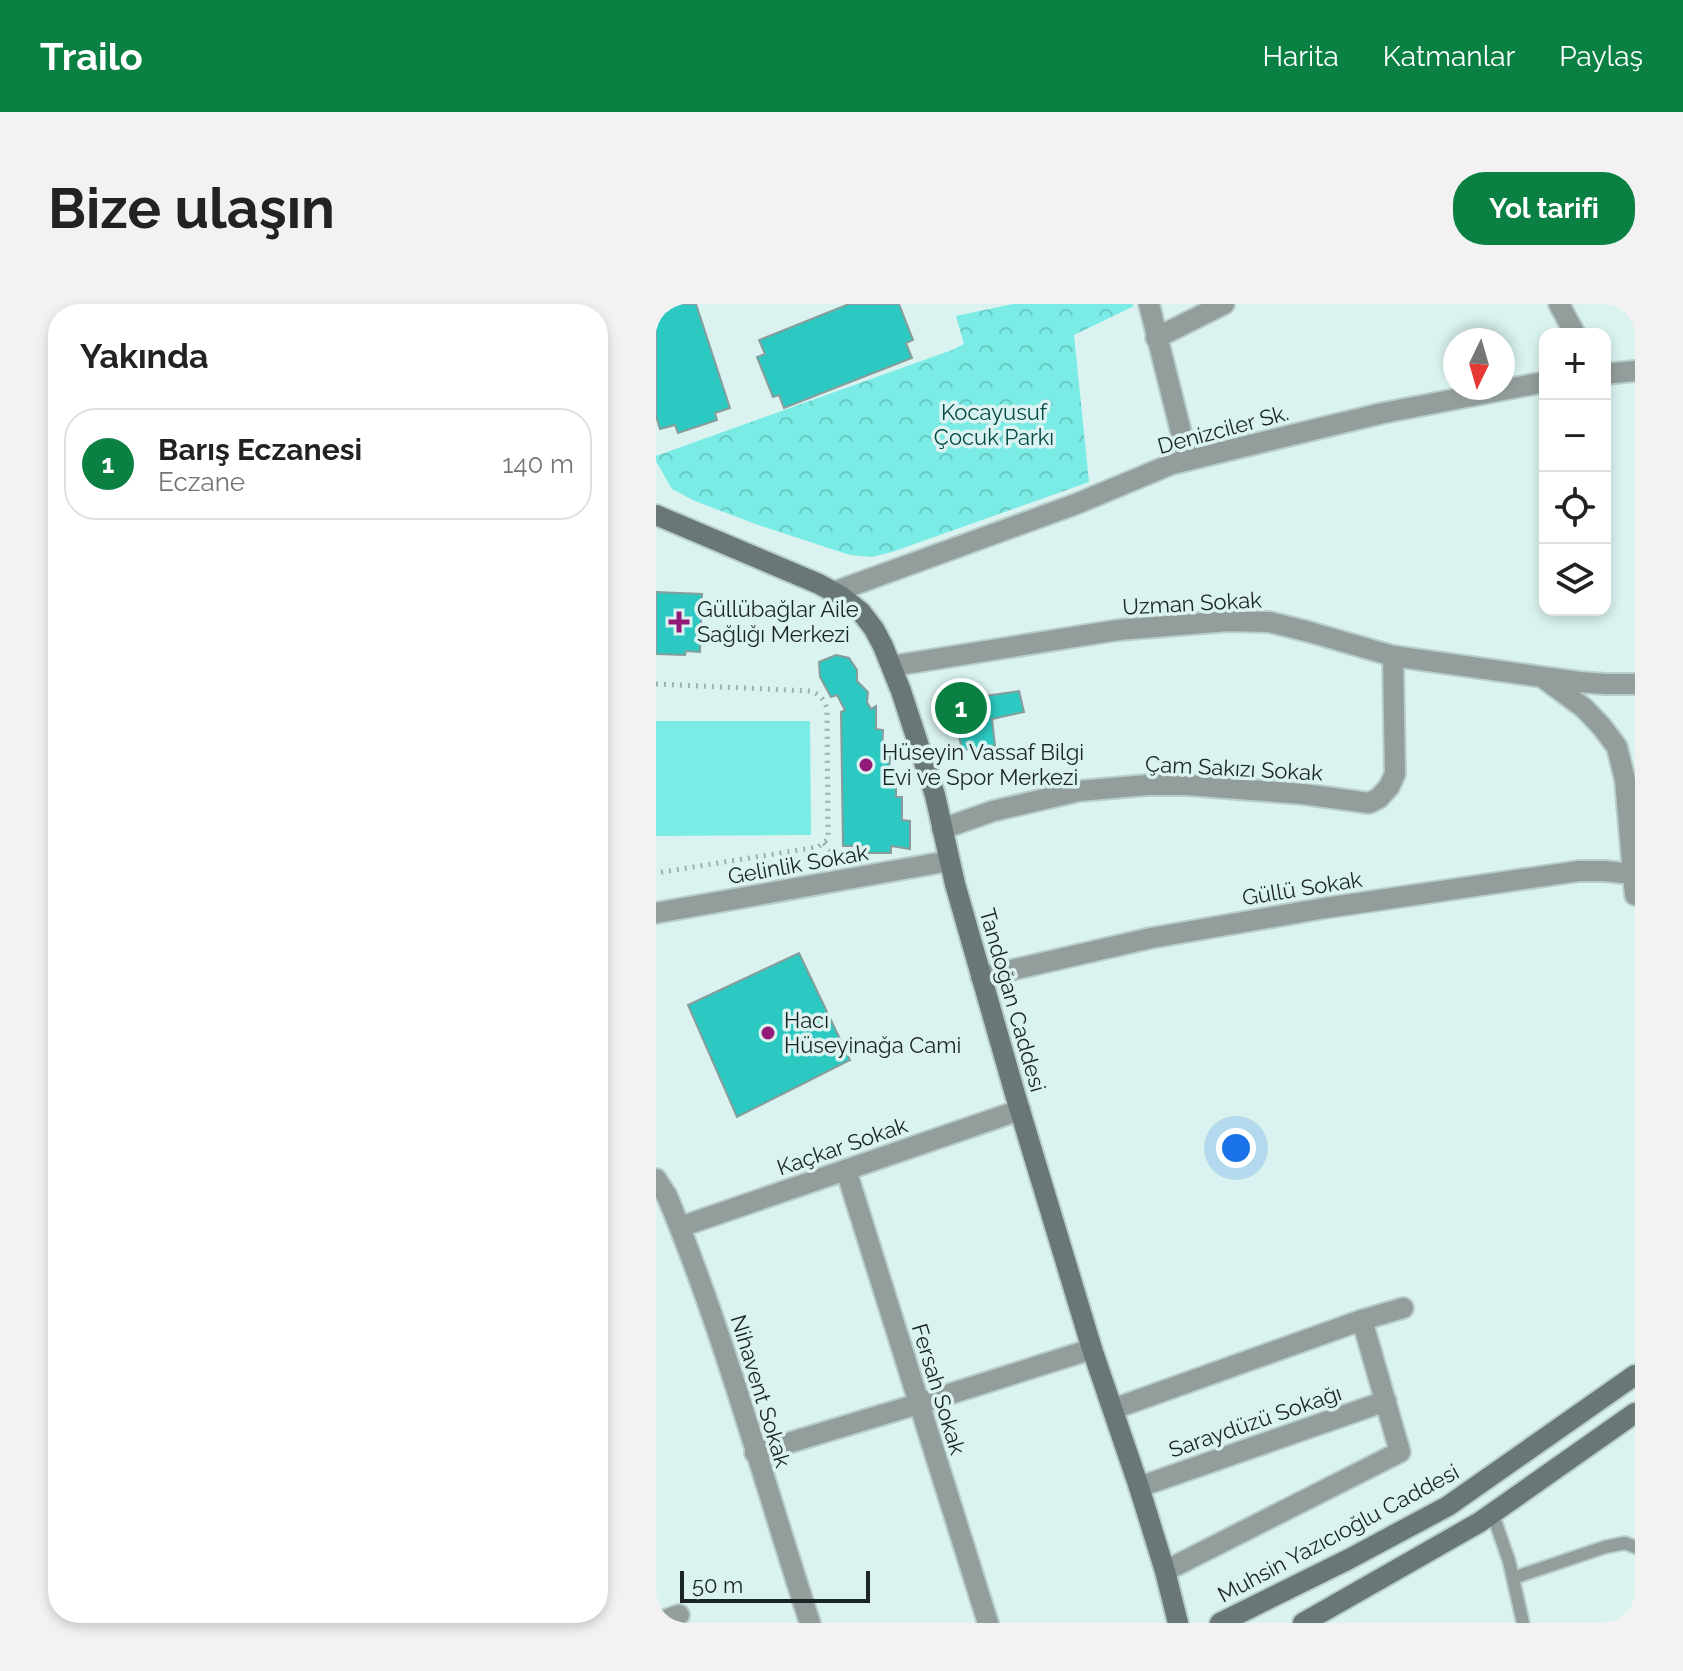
<!DOCTYPE html>
<html lang="tr">
<meta charset="utf-8">
<style>
body{margin:0;font-family:Raleway,sans-serif;background:#f2f2f2;color:#222}
.controls{position:absolute;right:24px;top:24px;display:grid;overflow:hidden;border-radius:16px;box-shadow:0 4px 12px #0003}
.controls button{width:72px;height:72px;display:grid;place-items:center;padding:0;border:0;border-bottom:2px solid #e0e0e0;background:#fff;color:#222;font:40px sans-serif}
.compass{position:absolute;left:787px;top:24px;width:72px;height:72px;border-radius:50%;background:#fff;box-shadow:0 4px 12px #0003;rotate:185deg}
.scale{position:absolute;left:24px;bottom:20px;width:190px;box-sizing:border-box;padding-left:8px;border:4px solid #1c2525;border-top:0;font-size:22px;line-height:28px;white-space:nowrap;color:#1c2525;-webkit-text-stroke:6px #daf3f0;paint-order:stroke}
.you{position:absolute;left:580px;top:844px;width:28px;height:28px;margin:-20px;border:6px solid #fff;border-radius:50%;background:#1a73e8;box-shadow:0 0 0 12px #1a73e833}
.badge{display:grid;place-items:center;width:52px;height:52px;border-radius:50%;background:#0b8043;color:#fff;font-size:26px;font-weight:700}
.pin{position:absolute;translate:-50% -50%;border:4px solid #fff;box-shadow:0 2px 8px #0006}
.list{margin:0;padding:0;list-style:none}
h2{display:flex;justify-content:space-between;align-items:center;height:104px;margin:0;padding:0 32px;font-size:34px}
h2 small{font-size:26px;font-weight:400;color:#767676}
.list li{display:grid;grid-template-columns:52px 1fr auto;gap:24px;align-items:center;box-sizing:border-box;height:112px;margin:0 16px 16px;padding:0 16px;border:2px solid #e0e0e0;border-radius:32px}
.list b{display:block;font-size:30px;white-space:nowrap}
.list p{margin:0;font-size:26px;white-space:nowrap;color:#767676}
.list em{font-size:26px;font-style:normal;color:#767676}
.icon{flex:none;width:44px;height:44px;fill:none;stroke:currentColor;stroke-width:2;stroke-linecap:round;stroke-linejoin:round}
.map{position:relative;flex:none;width:979px;height:1319px;overflow:hidden;border-radius:32px}
header{display:flex;align-items:center;gap:48px;box-sizing:border-box;height:112px;padding:0 40px;background:#0b8043;color:#fff}
header strong{font-size:38px}
nav{display:flex;gap:44px;margin-inline-start:auto;font-size:28px}
.intro{display:flex;align-items:center;justify-content:space-between;box-sizing:border-box;height:192px;padding:0 48px}
h1{margin:0;font-size:56px}
.button{padding:20px 36px;border-radius:32px;background:#0b8043;color:#fff;font-size:28px;font-weight:700}
main{display:flex;gap:48px;padding:0 48px}
aside{flex:1;background:#fff;border-radius:32px;box-shadow:0 4px 12px #0003}
.map>svg:first-child{display:block}
.grass{fill:#7aebe5}
.park{fill:url(#park-crowns)}
.building{fill:#2bc9c2;stroke:#869d9b;stroke-width:2}
.lines{fill:none;stroke-linecap:round;stroke-linejoin:round}
.lane-casing{stroke:#b8cecb;stroke-width:16}
.street-casing{stroke:#b8cecb;stroke-width:24}
.secondary-casing{stroke:#b8cecb;stroke-width:24}
.path{stroke:#9cb0ae;stroke-width:5;stroke-dasharray:2 6;stroke-linecap:butt}
.lane{stroke:#939d9c;stroke-width:12}
.street{stroke:#939d9c;stroke-width:20}
.secondary{stroke:#697776;stroke-width:20}
.poi-dot{fill:#931a76;stroke:#daf3f0;stroke-width:3}
.labels{text-anchor:middle;dominant-baseline:central;stroke-width:7;stroke-linejoin:round;paint-order:stroke}
.park-label{font-size:22px;fill:#064a47;stroke:#daf3f0}
.street-label{font-size:22px;fill:#1c2525;stroke:#daf3f0}
.poi-label{font-size:22px;fill:#1c2525;stroke:#daf3f0;text-anchor:start}
</style>
<header>
<strong>Trailo</strong>
<nav><a>Harita</a><a>Katmanlar</a><a>Paylaş</a></nav>
</header>
<div class="intro"><h1>Bize ulaşın</h1><a class="button">Yol tarifi</a></div>
<main>
<aside>
<h2>Yakında<small></small></h2>
<ul class="list">
<li><span class="badge">1</span><div><b>Barış Eczanesi</b><p>Eczane</p></div><em>140 m</em></li>
</ul>
</aside>
<div class="map">
<svg width="979" height="1319" viewBox="0 0 979 1319">
<defs>
<pattern id="park-crowns" width="20" height="18" patternUnits="userSpaceOnUse" patternTransform="scale(2)"><rect width="20" height="18" fill="#7aebe5"/><path d="M2 6a3 3 0 1 1 6 0M12 15a3 3 0 1 1 6 0" fill="none" stroke="#69c9c4"/></pattern>
</defs>
<rect width="100%" height="100%" fill="#daf3f0"/>
<!-- grass -->
<path class="grass" d="M0,417H154L155,531L0,532Z"/>
<!-- park -->
<path class="park" d="M357,0H476L478,2L418,31L433,178L236,248L216,253L194,251L102,221L39,197L16,185L0,157V152L296,46L308,40L300,12Z"/>
<!-- building -->
<g class="building">
<path d="M0,0H40L74,104L59,109L61,116L22,129L19,121L4,125L0,112Z"/>
<path d="M193,0H243L257,36L250,39L256,54L128,104L123,91L117,93L101,53L109,50L103,36Z"/>
<path d="M0,288L46,290L44,348L30,347L29,351L0,350Z"/>
<path d="M180,351L193,354L201,366V377L212,388L211,398L215,405L220,402V425L227,426L226,449L234,450L233,472H240V493H246V516L254,517V545L235,542V549H206L207,542H187L185,408L189,406L181,391L175,393L164,373L163,358Z"/>
<path d="M363,387L368,408L336,415L339,442L306,446L295,394L329,388V392Z"/>
<path d="M143,649L194,756L81,813L32,701Z"/>
</g>
<g class="lines">
<defs>
<g id="lane">
<path d="M836,1208L853,1257L867,1319"/>
<path d="M857,1274L949,1243L969,1239L979,1243"/>
</g>
<g id="street">
<path d="M493,0L532,156"/>
<path d="M903,0L919,30"/>
<path d="M500,34L568,0"/>
<path d="M949,70L979,67"/>
<path d="M178,288L420,200L516,160L727,109L889,78"/>
<path d="M236,362L462,326L572,317L613,318L650,327L737,352L923,378L949,380H979"/>
<path d="M890,376L928,404L946,423L961,443L969,476L979,591"/>
<path d="M286,525L337,507L423,487L491,481H531L647,490L713,499L723,494L733,483L739,470L737,352"/>
<path d="M0,609L293,557"/>
<path d="M325,673L495,634L669,604L923,567H948L977,570"/>
<path d="M190,866L332,1319"/>
<path d="M0,875L11,892C69,1031 107,1176 154,1319"/>
<path d="M24,923L364,806"/>
<path d="M457,1105L706,1016L747,1004"/>
<path d="M99,1149L262,1100L436,1045"/>
<path d="M483,1183L730,1097"/>
<path d="M509,1267L744,1148L706,1016"/>
<path d="M0,1319L23,1311"/>
</g>
<g id="secondary">
<path d="M0,211L163,280L185,292L205,308L218,325L227,342L245,387L279,491L299,580L359,790L436,1045L483,1183L509,1267L522,1319"/>
<path d="M564,1319L693,1255L792,1202L979,1071"/>
<path d="M647,1319L824,1218L979,1109"/>
</g>
</defs>
<!-- lane casing -->
<use href="#lane" class="lane-casing"/>
<!-- street casing -->
<use href="#street" class="street-casing"/>
<!-- secondary casing -->
<use href="#secondary" class="secondary-casing"/>
<!-- path -->
<g class="path">
<path d="M0,380L154,387C164,390 168,395 171,405L172,535L162,543L0,569"/>
<path d="M168,539L184,556"/>
</g>
<!-- lane -->
<use href="#lane" class="lane"/>
<!-- street -->
<use href="#street" class="street"/>
<!-- secondary -->
<use href="#secondary" class="secondary"/>
</g>
<!-- markers -->
<g class="poi-dot">
<path d="M19 306h8v8h8v8h-8v8h-8v-8h-8v-8h8z"/>
<circle cx="210" cy="461" r="8"/>
<circle cx="112" cy="729" r="8"/>
</g>
<g class="labels">
<!-- park labels -->
<g class="park-label">
<text x="338" y="108">Kocayusuf<tspan x="338" dy="25">Çocuk Parkı</tspan></text>
</g>
<!-- street labels -->
<g class="street-label">
<text transform="translate(567 125) rotate(-15)">Denizciler Sk.</text>
<text transform="translate(536 299) rotate(-3)">Uzman Sokak</text>
<text transform="translate(578 464) rotate(3)">Çam Sakızı Sokak</text>
<text transform="translate(142 560) rotate(-10)">Gelinlik Sokak</text>
<text transform="translate(646 584) rotate(-9)">Güllü Sokak</text>
<text transform="translate(357 696) rotate(74)">Tandoğan Caddesi</text>
<text transform="translate(186 842) rotate(-19)">Kaçkar Sokak</text>
<text transform="translate(283 1085) rotate(73)">Fersah Sokak</text>
<text transform="translate(105 1087) rotate(73)">Nihavent Sokak</text>
<text transform="translate(599 1117) rotate(-19)">Saraydüzü Sokağı</text>
<text transform="translate(682 1229) rotate(-28)">Muhsin Yazıcıoğlu Caddesi</text>
</g>
<!-- poi labels -->
<g class="poi-label">
<text x="41" y="305">Güllübağlar Aile<tspan x="41" dy="25">Sağlığı Merkezi</tspan></text>
<text x="226" y="448">Hüseyin Vassaf Bilgi<tspan x="226" dy="25">Evi ve Spor Merkezi</tspan></text>
<text x="128" y="716">Hacı<tspan x="128" dy="25">Hüseyinağa Cami</tspan></text>
</g>
</g>
</svg>
<div class="controls">
<button>+</button>
<button>−</button>
<button><svg class="icon" aria-label="locate" viewBox="0 0 24 24"><circle cx="12" cy="12" r="6"/><path d="M12 2v4M12 18v4M2 12h4M18 12h4"/></svg></button>
<button><svg class="icon" aria-label="layers" viewBox="0 0 24 24"><path d="M12 4l9 5-9 5-9-5zM3 14l9 5 9-5"/></svg></button>
</div>
<svg class="compass" viewBox="-18 -18 36 36"><path d="M0-13l5 13h-10z" fill="#e53935"/><path d="M0 13l5-13h-10z" fill="#767676"/></svg>
<div class="scale">50 m</div>
<div class="you"></div>
<div class="pin badge" style="left:305px;top:404px">1</div>
</div>
</main>
